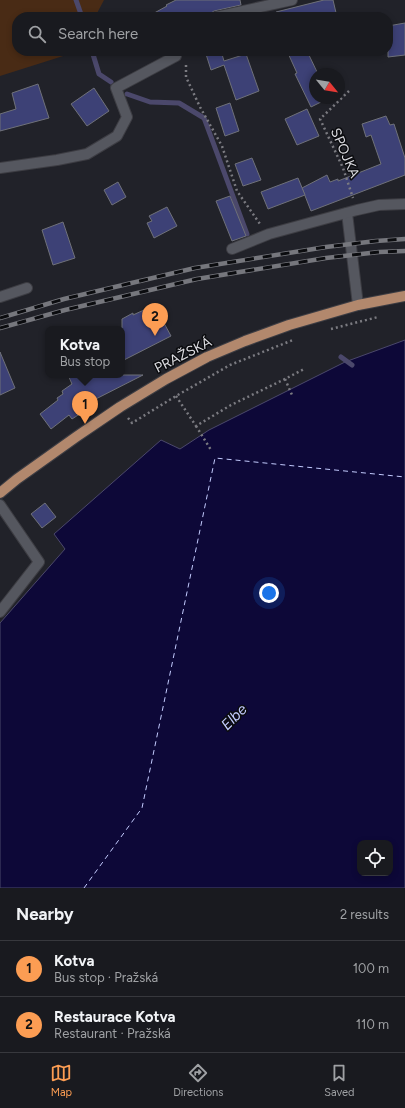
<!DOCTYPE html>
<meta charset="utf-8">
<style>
body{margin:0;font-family:Figtree,sans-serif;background:#222328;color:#f1f3f6}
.controls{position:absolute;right:12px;bottom:12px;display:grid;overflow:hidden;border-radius:8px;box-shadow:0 2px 6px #0003}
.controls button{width:36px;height:36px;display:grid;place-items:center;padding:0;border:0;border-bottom:1px solid #37383d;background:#191a1f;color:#f1f3f6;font:20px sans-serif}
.compass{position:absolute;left:309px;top:68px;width:36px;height:36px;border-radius:50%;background:#191a1f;box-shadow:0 2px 6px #0003;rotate:120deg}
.you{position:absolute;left:269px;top:593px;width:14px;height:14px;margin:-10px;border:3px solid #fff;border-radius:50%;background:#1a73e8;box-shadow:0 0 0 6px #1a73e833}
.badge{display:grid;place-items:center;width:26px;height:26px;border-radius:50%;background:#fc9d53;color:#111;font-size:13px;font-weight:700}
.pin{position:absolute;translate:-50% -33px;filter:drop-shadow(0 1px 2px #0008)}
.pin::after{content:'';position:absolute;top:21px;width:14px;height:12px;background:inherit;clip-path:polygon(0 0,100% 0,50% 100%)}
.popup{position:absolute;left:45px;top:326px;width:80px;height:52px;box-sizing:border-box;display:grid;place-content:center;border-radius:8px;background:#191a1f;filter:drop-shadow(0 1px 3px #0005);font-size:13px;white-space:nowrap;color:#9fa1a4}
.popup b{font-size:15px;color:#f1f3f6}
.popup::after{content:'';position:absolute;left:50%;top:100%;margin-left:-8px;border:8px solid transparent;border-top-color:#191a1f}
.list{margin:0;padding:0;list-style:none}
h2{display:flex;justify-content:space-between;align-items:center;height:52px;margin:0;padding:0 16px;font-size:17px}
h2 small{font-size:13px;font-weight:400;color:#9fa1a4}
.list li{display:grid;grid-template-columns:26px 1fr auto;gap:12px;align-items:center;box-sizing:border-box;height:56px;padding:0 16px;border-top:1px solid #37383d}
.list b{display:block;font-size:15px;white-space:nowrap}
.list p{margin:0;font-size:13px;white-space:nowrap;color:#9fa1a4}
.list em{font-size:13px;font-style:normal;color:#9fa1a4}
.icon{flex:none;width:22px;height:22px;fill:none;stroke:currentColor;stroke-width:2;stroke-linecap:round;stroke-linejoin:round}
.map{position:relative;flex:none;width:405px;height:888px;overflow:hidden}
.search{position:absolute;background:#191a1f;box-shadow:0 2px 6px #0003;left:12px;right:12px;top:12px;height:44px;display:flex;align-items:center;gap:10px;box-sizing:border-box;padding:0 14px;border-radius:16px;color:#9fa1a4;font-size:15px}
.sheet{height:164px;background:#191a1f}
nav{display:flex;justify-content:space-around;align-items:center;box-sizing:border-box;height:56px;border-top:1px solid #37383d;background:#191a1f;font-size:11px;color:#9fa1a4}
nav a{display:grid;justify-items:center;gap:2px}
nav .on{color:#fc9d53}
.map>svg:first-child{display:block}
.green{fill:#492b15}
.water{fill:#0d0838;stroke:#4b486b;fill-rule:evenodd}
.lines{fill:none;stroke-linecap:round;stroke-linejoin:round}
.stream{stroke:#4b486b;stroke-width:5}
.ferry{stroke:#c3cbfe;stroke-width:1;stroke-dasharray:5 4;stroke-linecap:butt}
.building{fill:#3d4176;stroke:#6f7179}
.minor-casing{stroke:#3d3d43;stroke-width:12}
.major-casing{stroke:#3d3d43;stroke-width:12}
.path{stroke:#7b7b81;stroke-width:2.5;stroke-dasharray:2 3;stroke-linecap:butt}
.minor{stroke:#55575f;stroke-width:10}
.major{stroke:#b2886d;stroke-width:10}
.rail-casing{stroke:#76777d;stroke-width:4.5}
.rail{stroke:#0b0c0f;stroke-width:3;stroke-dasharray:9;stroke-linecap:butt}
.labels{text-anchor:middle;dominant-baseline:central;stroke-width:3;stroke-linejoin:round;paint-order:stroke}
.street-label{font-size:14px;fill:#dcdce1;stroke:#0b0c0f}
.water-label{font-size:15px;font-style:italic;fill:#c3cbfe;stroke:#0b0c0f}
</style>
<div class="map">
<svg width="405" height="888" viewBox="0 0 405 888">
<rect width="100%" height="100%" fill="#212229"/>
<!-- green -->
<path class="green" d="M0,0H104L95,17H17V51H79L0,76Z"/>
<!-- water -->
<path class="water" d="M405,340V888H0V623L65,549L54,534L161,440L180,449L209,430L345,362ZM360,843H390V873H360Z"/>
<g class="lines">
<!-- stream -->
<g class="stream">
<path d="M76,0L82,17"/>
<path d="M92,51L99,74L111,82"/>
<path d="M127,94L150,102L179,103L204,118L247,234"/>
<path d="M341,357L352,365"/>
</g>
<!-- ferry -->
<path class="ferry" d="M84,888L142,808L215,458L405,477"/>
</g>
<!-- building -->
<g class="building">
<path d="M176,0H240L241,5L214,11L211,13L210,17H147L167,6L166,5Z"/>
<path d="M324,0H333L337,17H276V12Z"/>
<path d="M405,23V55L388,57V26Z"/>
<path d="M205,51H221L224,61L246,54L259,91L236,100L224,65L211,70Z"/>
<path d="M287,51H307L318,74H315V98H329L311,107L295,74L297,73Z"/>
<path d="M38,84L49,118L0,131V114L16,109L12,93Z"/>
<path d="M94,88L109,111L87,126L71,104Z"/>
<path d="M230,103L239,131L225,136L216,108Z"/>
<path d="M307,109L319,136L297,145L285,119Z"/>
<path d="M386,116L390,125L394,124L405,158V175L311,211L302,188L327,175L330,182L338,179V181L381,164L371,135L366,137L362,124Z"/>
<path d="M252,158L261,180L243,186L235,164Z"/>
<path d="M298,178L305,195L268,209L261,192Z"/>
<path d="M118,182L126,197L112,205L104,190Z"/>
<path d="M230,196L246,236L232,241L216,201Z"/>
<path d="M167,207L177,226L154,238L147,223L152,221L149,216Z"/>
<path d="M63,222L75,258L53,265L42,230Z"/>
<path d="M144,310L148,318L158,312L171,336L122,361V319L133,313V315Z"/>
<path d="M0,352L15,388L0,395Z"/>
<path d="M68,375H143L86,404L89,408L72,419L69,415L51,429L40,414L58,400L57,398L63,394L62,391L72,384Z"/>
<path d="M45,503L56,517L42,528L31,514Z"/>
</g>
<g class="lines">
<defs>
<g id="minor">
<path d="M216,17L292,0"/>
<path d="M0,168L57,160L87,154L117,136L127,117L116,88L176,56L177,51"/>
<path d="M347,213L358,305"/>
<path d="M232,249L269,234L357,210L379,205L405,204"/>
<path d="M0,297L27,288"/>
<path d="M0,505L39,562L0,612"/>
</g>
<path id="major" d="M0,493L17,479L76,437L120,407L166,379L207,357L245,341L289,325L358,305L405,296"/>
</defs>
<!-- minor casing -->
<use href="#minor" class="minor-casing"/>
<!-- major casing -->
<use href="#major" class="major-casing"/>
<!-- path -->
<g class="path">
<path d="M186,65V77L200,107L222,146L237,191L260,224"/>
<path d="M349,91L320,119L343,168L353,198"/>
<path d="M331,329L378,317"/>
<path d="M285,379L292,395"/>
<path d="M176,396L196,426L231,405L285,379L304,369"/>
<path d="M128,418L132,423L176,396L230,365L293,340"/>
<path d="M196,426L211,450"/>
</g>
<!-- minor -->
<use href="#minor" class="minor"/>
<!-- major -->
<use href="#major" class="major"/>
<defs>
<g id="rail">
<path d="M0,318L64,299L195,268L326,247L376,241L405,239"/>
<path d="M0,328L65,310L197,279L326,258L379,252L405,251"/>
</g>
</defs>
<!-- rail casing -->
<use href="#rail" class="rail-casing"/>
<!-- rail -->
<use href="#rail" class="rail"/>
</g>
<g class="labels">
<!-- street labels -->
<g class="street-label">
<text transform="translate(345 153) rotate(67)">SPOJKA</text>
<text transform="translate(183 355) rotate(-27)">PRAŽSKÁ</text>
</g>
<!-- water labels -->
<g class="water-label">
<text transform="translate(234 717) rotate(-45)">Elbe</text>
</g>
</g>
</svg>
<div class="controls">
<button><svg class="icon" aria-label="locate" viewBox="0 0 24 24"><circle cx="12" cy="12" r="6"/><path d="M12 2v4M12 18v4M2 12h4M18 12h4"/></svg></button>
</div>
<svg class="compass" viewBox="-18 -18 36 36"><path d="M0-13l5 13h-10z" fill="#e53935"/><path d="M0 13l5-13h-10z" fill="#9fa1a4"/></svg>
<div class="you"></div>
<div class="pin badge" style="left:85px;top:424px">1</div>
<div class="popup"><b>Kotva</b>Bus stop</div>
<div class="pin badge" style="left:155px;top:336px">2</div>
<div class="search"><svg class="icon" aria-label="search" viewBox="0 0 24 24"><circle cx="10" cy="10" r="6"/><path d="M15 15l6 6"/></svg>Search here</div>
</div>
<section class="sheet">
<h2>Nearby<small>2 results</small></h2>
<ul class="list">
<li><span class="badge">1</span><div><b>Kotva</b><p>Bus stop · Pražská</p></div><em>100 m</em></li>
<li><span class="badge">2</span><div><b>Restaurace Kotva</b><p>Restaurant · Pražská</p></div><em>110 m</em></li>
</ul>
</section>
<nav>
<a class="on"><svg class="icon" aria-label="map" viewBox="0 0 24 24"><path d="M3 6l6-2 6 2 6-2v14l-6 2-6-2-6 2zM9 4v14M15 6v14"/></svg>Map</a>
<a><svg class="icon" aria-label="directions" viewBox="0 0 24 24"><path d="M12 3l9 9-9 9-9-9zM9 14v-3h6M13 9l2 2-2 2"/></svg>Directions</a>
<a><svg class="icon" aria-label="saved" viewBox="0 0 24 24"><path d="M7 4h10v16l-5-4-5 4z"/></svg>Saved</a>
</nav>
